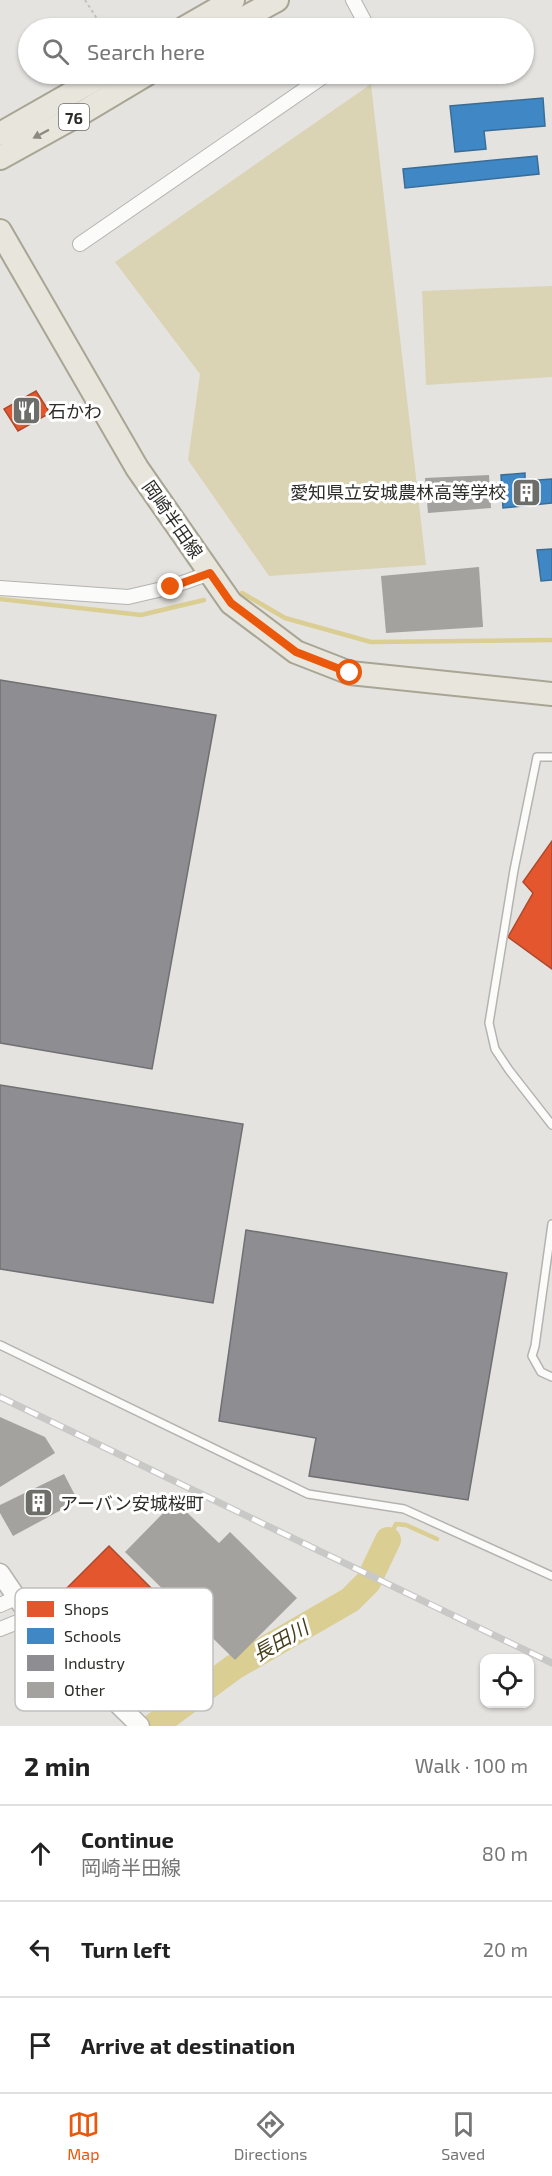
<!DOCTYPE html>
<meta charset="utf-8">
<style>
body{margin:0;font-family:"Exo 2","Noto Sans JP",sans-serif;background:#f6f6f6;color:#222}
.controls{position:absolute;right:18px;bottom:18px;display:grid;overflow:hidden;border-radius:12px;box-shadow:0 2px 4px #0004}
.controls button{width:54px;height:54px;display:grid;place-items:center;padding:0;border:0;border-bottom:2px solid #e0e0e0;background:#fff;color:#222;font:30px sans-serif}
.stop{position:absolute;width:18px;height:18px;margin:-14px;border:4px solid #ea580c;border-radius:50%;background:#fff}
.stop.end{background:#ea580c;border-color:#fff;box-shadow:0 2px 6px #0008}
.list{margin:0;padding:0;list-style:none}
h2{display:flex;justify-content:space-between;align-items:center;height:78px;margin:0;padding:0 24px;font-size:26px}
h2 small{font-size:20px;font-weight:400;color:#767676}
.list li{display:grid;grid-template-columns:39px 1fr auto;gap:18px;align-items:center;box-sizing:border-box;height:96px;padding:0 24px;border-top:2px solid #e0e0e0}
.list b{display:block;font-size:22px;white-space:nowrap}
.list p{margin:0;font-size:20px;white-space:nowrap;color:#767676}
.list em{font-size:20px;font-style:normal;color:#767676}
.icon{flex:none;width:33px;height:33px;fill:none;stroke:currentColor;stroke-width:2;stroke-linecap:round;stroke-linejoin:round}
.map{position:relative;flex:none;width:552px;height:1726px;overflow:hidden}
.search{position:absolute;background:#fff;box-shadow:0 2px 4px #0004;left:18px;right:18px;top:18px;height:66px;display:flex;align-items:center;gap:15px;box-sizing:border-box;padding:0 21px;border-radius:33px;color:#767676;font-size:22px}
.sheet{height:366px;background:#fff}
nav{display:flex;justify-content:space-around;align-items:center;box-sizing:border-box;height:84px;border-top:2px solid #e0e0e0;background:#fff;font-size:16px;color:#767676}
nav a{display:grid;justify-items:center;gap:3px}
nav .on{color:#ea580c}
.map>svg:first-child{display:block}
.green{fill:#dad4b5}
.shops{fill:#e4572e;stroke:#ad4a2d;stroke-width:1.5}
.schools{fill:#3f88c5;stroke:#3a6d96;stroke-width:1.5}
.industry{fill:#8d8d92;stroke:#707073;stroke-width:1.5}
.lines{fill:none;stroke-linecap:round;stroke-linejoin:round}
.stream{stroke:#dace93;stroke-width:4.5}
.river{stroke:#dace93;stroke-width:26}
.building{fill:#a3a29f}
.service-casing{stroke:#b4b3b0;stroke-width:10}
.minor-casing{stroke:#b4b3b0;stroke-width:16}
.tertiary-casing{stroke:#b4b3b0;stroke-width:21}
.primary-casing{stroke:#a9a594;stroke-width:26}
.path{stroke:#c2c2c2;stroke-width:2;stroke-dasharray:3 3;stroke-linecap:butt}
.service{stroke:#fbfbfa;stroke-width:7}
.minor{stroke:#fbfbfa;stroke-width:14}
.tertiary{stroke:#fbfbfa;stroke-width:18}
.primary{stroke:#e8e6dc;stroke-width:22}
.rail-casing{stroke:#c8c8c7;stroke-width:7}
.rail{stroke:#fff;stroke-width:4.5;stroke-dasharray:14;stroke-linecap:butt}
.oneway{fill:#8a8a83}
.route{stroke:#ea580c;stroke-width:8}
.labels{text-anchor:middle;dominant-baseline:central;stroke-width:6;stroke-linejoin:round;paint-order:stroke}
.shield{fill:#fff;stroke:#6c6c6a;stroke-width:1.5}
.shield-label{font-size:16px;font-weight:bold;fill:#2d2d2a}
.poi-label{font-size:18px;fill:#2d2d2a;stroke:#fff;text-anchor:start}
.street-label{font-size:18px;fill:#2d2d2a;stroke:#fff}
.water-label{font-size:20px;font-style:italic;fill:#463f1a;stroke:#fff}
.key{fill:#fff;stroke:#c0c0bf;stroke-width:1.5}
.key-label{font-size:16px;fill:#2d2d2a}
</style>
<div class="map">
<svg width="552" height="1726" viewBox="0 0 552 1726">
<rect width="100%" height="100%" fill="#e4e3df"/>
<!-- green -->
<g class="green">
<path d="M371,84L426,565L269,576L188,460L200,374L115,262Z"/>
<path d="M552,286V377L426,385L422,291Z"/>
</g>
<!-- shops -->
<g class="shops">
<path d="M36,391L50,413L18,431L4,409Z"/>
<path d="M552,841V969L508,937L533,893L523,882Z"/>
<path d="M109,1546L189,1626L124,1693L43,1612Z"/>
</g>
<!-- schools -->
<g class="schools">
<path d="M543,98L545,126L484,131L486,149L455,152L450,106Z"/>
<path d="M537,156L539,174L405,188L403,169Z"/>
<path d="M525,473V481L552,479V503L503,508L501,475Z"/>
<path d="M552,549V580L541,581L537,550Z"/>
</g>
<!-- industry -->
<g class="industry">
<path d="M0,680L216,715L152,1069L0,1043Z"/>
<path d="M0,1085L243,1124L213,1303L0,1269Z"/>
<path d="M246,1230L507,1273L468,1500L309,1476L316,1438L219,1421Z"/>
</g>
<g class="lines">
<!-- stream -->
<g class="stream">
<path d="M242,593L285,618L371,642L552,640"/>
<path d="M0,599L141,615L204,600"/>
<path d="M388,1540L396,1524L406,1525L437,1539"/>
</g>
<!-- river -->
<path class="river" d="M154,1726L234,1667L350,1600L368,1582L388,1540"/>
</g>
<!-- building -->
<g class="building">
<path d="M489,475L491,508L428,513L425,478Z"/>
<path d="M479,567L483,627L386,633L381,576Z"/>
<path d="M0,1417L45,1437L55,1453L0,1487Z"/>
<path d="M64,1474L78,1501L13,1536L0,1513V1505Z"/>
<path d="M175,1501L219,1543L230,1532L297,1598L235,1660L125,1552Z"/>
</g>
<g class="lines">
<defs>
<g id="service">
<path d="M552,757H537L514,870L489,1023L495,1049L509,1070L552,1125"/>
<path d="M552,1224L535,1346L532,1356L541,1372L552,1377"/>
<path d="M0,1345L308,1494L404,1509L552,1576"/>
</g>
<g id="minor">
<path d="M353,0L368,28"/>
<path d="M80,244L327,74"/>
<path d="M0,588L128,597L171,587L210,573"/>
<path d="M0,1605L18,1597"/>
<path d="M0,1629L30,1617"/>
</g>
<path id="tertiary" d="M0,1573L30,1617L140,1726"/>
<g id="primary">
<path d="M184,28L233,0"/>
<path d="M226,28L277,0"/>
<path d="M0,134L105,74"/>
<path d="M0,158L85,111L147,74"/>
<path d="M0,231L137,468L231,603L296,652L350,673L552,694"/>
</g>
</defs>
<!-- service casing -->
<use href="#service" class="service-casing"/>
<!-- minor casing -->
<use href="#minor" class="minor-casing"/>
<!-- tertiary casing -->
<use href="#tertiary" class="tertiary-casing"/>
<!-- primary casing -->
<use href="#primary" class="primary-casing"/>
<!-- path -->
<path class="path" d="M85,0L103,28"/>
<!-- service -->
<use href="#service" class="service"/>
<!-- minor -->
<use href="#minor" class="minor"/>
<!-- tertiary -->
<use href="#tertiary" class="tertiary"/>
<!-- primary -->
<use href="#primary" class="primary"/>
<defs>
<path id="rail" d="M0,1397L552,1663"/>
</defs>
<!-- rail casing -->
<use href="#rail" class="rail-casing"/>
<!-- rail -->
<use href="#rail" class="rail"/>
</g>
<!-- one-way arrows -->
<defs><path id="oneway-solid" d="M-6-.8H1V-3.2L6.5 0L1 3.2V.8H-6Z" transform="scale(1.5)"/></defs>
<use class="oneway" href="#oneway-solid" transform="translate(41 134) rotate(152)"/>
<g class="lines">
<!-- route -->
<path class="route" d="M171,587L210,573L231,603L296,652L350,673"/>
</g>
<!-- icons -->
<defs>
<symbol id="restaurant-square" viewBox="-11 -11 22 22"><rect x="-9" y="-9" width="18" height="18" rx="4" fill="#6d6d69" stroke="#fff"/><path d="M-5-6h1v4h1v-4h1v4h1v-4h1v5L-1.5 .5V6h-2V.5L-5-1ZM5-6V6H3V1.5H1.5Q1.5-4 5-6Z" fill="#fff"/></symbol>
<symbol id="building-square" viewBox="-11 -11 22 22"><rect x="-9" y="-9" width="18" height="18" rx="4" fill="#6d6d69" stroke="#fff"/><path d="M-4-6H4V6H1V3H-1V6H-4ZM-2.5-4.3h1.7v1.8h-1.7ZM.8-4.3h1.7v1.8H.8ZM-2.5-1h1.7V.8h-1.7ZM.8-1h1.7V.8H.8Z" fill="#fff"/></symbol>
</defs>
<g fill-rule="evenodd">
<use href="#restaurant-square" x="10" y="394" width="33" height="33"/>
<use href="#building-square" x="510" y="476" width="33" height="33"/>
<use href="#building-square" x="22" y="1486" width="33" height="33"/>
</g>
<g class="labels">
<!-- shield labels -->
<rect class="shield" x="59" y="104" width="30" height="26" rx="4.5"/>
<g class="shield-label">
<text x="74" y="117">76</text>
</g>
<!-- poi labels -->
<g class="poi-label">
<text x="48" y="411">石かわ</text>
<text x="506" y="492" text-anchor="end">愛知県立安城農林高等学校</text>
<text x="60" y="1503">アーバン安城桜町</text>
</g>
<!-- street labels -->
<g class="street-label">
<text transform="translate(173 519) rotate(55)">岡崎半田線</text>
</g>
<!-- water labels -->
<g class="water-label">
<text transform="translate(280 1640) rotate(-30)">長田川</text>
</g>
</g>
<!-- legend -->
<rect x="15" y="1588" width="198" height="123" rx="9" class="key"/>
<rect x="27" y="1601" width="27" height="16" fill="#e4572e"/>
<rect x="27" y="1628" width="27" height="16" fill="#3f88c5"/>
<rect x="27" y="1655" width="27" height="16" fill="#8d8d92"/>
<rect x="27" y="1682" width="27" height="16" fill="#a3a29f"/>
<g class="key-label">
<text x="64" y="1615">Shops</text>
<text x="64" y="1642">Schools</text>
<text x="64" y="1669">Industry</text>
<text x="64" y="1696">Other</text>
</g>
</svg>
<div class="controls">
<button><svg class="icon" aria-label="locate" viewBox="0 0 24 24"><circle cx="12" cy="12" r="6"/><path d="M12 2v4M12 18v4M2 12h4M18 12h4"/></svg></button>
</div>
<div class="stop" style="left:350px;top:673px"></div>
<div class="stop end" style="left:171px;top:587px"></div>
<div class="search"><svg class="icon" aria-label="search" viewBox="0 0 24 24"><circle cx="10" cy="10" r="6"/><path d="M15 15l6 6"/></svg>Search here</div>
</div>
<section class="sheet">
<h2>2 min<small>Walk · 100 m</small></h2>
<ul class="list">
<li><svg class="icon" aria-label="ahead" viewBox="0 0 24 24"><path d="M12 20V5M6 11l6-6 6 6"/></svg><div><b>Continue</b><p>岡崎半田線</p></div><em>80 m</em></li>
<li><svg class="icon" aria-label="left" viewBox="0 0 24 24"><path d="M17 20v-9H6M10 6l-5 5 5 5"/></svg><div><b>Turn left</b></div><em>20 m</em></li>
<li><svg class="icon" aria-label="arrive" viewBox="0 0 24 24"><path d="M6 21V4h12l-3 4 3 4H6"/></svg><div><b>Arrive at destination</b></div></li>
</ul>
</section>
<nav>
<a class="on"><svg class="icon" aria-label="map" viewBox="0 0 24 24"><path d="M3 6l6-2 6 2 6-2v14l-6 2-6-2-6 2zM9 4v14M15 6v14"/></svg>Map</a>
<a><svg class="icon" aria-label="directions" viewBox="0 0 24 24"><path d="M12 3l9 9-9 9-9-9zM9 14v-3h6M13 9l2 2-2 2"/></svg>Directions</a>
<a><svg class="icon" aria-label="saved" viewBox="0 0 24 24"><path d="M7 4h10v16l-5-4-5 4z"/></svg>Saved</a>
</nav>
